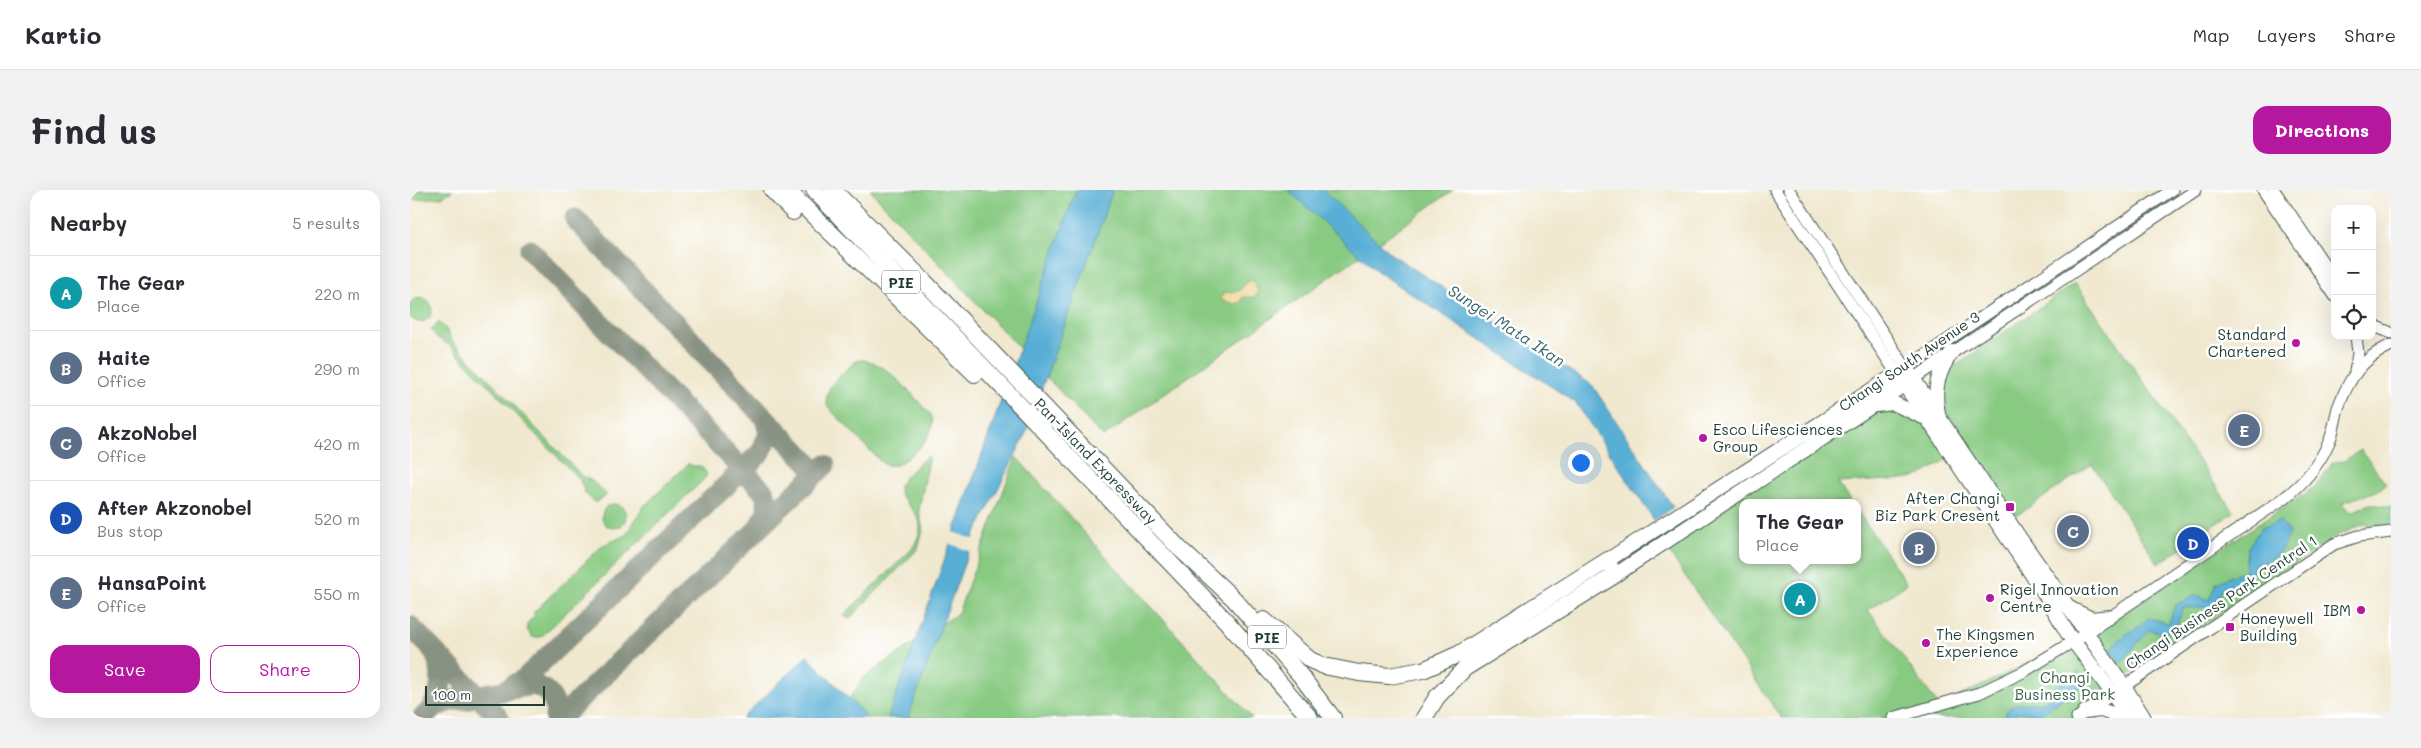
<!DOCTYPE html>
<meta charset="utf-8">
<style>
body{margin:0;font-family:Mali,sans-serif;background:#f2f2f3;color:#2b2b33}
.controls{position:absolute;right:15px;top:15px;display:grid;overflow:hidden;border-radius:10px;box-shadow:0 5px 20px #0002}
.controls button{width:45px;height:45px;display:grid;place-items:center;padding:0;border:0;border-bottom:1px solid #e1e1e2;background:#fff;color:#2b2b33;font:25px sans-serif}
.scale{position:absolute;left:15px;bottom:12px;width:120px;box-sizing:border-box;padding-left:5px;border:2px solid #1f3d34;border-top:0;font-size:14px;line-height:18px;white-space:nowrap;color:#1f3d34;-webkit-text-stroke:4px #fff;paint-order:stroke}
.you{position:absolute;left:1170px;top:272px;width:18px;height:18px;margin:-12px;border:4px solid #fff;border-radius:50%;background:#1a73e8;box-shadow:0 0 0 8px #1a73e833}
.badge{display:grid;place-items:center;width:32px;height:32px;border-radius:50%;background:#b5179e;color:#fff;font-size:16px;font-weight:700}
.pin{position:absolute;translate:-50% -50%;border:2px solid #fff;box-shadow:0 1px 5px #0006}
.popup{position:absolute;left:1329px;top:309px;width:122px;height:65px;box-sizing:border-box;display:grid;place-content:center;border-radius:10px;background:#fff;filter:drop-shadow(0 1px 4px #0005);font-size:16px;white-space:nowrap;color:#7c7c81}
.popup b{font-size:19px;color:#2b2b33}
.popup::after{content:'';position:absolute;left:50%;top:100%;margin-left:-10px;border:10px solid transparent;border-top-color:#fff}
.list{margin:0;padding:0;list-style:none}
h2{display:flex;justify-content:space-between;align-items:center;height:65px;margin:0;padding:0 20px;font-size:21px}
h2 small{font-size:16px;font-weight:400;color:#7c7c81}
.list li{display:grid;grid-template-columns:32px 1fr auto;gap:15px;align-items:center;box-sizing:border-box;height:75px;padding:0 20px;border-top:1px solid #e1e1e2}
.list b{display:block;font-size:19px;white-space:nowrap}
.list p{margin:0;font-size:16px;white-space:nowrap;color:#7c7c81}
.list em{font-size:16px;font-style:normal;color:#7c7c81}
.actions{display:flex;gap:10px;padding:15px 20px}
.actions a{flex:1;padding:11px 0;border:1px solid #b5179e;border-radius:15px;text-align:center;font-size:18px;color:#b5179e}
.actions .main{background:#b5179e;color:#fff}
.icon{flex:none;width:28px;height:28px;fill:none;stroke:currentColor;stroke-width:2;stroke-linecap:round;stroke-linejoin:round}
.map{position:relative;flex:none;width:1981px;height:528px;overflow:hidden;border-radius:15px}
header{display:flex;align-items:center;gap:30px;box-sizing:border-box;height:70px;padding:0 25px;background:#fff;border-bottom:1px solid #e1e1e2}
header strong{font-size:24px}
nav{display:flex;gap:28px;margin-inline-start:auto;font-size:18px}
.intro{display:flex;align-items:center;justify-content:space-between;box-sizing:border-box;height:120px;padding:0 30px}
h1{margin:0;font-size:35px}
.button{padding:12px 22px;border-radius:15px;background:#b5179e;color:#fff;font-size:18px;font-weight:700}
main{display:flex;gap:30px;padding:0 30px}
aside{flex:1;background:#fff;border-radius:15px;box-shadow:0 5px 20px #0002}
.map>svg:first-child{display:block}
.green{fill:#88ca82;stroke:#54845b}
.sand{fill:#eeda9e;stroke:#868c69}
.water{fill:#59afd5;stroke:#3c7684}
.pier{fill:#f0e8cf}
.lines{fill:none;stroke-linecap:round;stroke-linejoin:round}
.taxiway{stroke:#889282;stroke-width:21}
.minor-casing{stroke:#3e574b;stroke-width:13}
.major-casing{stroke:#3e574b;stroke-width:16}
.highway-casing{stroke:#3e574b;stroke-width:18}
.minor{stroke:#fff;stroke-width:11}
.major{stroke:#fff;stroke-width:14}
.highway{stroke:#fff;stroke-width:16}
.poi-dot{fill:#b5179e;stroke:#fff;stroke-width:2}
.labels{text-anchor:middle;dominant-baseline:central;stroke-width:5;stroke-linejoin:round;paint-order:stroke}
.shield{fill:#fff;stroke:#627771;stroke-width:1}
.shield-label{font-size:14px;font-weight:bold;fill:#1f3d34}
.poi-label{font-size:15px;fill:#1f3d34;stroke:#fff;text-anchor:start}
.street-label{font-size:15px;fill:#1f3d34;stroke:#fff}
.park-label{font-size:15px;fill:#396048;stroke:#fff}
.water-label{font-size:16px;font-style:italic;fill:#33656c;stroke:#fff}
</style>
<header>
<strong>Kartio</strong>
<nav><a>Map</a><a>Layers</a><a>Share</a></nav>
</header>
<div class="intro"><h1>Find us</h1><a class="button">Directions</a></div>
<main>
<aside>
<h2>Nearby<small>5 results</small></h2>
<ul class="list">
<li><span class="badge" style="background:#0f9aa8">A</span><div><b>The Gear</b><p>Place</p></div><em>220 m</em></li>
<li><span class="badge" style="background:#5c6f8a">B</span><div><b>Haite</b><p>Office</p></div><em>290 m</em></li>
<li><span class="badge" style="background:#5c6f8a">C</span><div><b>AkzoNobel</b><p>Office</p></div><em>420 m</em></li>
<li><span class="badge" style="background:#1a4fb4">D</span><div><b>After Akzonobel</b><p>Bus stop</p></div><em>520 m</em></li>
<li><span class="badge" style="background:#5c6f8a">E</span><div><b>HansaPoint</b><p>Office</p></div><em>550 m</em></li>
</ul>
<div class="actions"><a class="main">Save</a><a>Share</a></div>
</aside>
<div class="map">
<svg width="1981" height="528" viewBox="0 0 1981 528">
<rect width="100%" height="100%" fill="#fff"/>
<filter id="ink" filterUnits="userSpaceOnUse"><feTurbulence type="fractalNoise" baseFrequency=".02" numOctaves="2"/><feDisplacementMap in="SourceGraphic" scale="10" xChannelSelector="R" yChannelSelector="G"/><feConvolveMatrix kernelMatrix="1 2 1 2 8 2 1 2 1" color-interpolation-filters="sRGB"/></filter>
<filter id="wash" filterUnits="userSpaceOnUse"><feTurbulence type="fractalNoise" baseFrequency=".0096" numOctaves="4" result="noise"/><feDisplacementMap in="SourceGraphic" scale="20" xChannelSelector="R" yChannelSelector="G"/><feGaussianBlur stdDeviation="1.12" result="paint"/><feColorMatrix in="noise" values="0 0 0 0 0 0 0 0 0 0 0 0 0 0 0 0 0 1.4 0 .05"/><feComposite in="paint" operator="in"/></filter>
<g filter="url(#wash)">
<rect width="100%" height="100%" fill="#f0e8cf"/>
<!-- green -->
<g class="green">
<path d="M0,0H43L32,7L0,10Z"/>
<path d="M460,0H1043L693,247Z"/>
<path d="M1665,93L1824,322L1748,374L1682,274L1606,326L1528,209L1537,182Z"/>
<circle cx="10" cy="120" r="12"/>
<path d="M29,132L36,139L42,151L173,287L181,290L196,304V306L185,313L175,303L170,290L39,155L26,147L21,140Z"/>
<path d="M450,170C476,169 504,208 521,225C529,243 502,267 486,275H475L470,271L418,217C410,198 433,184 445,172Z"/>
<path d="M1472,213L1516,229L1538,269L1511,285L1496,289L1428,293L1441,313H1332V370H1448V322L1497,394L1458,420L1529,516L1663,452L1702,504L1667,528H1371L1253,353Z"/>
<path d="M1951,260L1976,294L1967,301L1931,313L1941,322L1960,314L1981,317V336L1954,334L1926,346L1717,485L1685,442L1906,296L1923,272L1934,271Z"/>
<path d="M516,267H519V270L509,318L513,341L508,359L439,429L434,425L502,359C526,321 488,318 489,296L495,287Z"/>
<path d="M606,267L842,528H454L455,525L439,509L453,488L548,423Z"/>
<path d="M279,273L281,276H291L297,284L295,288L131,447H122L117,439V434L125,425L123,423L193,355L216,345L234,316Z"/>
<circle cx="204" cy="326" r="12"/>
</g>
<!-- sand -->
<path class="sand" d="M843,90L848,102L845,107H833L831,112L825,114L811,110L813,103L829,101L837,92Z"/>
<!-- water -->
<g class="water">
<path d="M666,0H703L614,248L565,344L498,528H478Z"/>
<path d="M878,0H913L981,64L1182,195L1263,317L1244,330L1166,213L967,81Z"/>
<path d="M1870,331L1880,342C1873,361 1865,371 1845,375L1835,397L1812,400L1803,417L1773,418L1766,438L1753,443L1739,440L1711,473L1701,459C1712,443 1726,442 1738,428L1759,433L1765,415L1787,405L1799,410L1806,393L1835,380L1837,359L1851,338Z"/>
<path d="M397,466L455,525L454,528H332Z"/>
<path d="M1668,482L1674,494L1631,524L1606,522L1603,528H1595L1597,520L1605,514L1636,512L1644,499Z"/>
</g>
<!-- pier -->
<path class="pier" d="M542,342L566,350L562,362L538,353Z"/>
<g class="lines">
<!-- taxiway -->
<g class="taxiway">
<path d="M165,29L407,282"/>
<path d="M120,60L354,302C360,315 358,325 349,336"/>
<path d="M0,436L89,528"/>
<path d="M97,499L114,489L351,262L359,244L355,228"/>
<path d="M44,510L123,495C139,499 148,512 145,528"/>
<path d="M19,522C33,503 35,483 24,462"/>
<path d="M12,528C25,516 38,508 56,510"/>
<path d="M150,528L415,275"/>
</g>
</g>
</g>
<g filter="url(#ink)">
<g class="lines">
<defs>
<g id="minor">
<path d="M1365,0L1487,184"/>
<path d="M1379,0L1496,178L1762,0"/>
<path d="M1853,0L1925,106"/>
<path d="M1864,0L1925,90"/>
<path d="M1962,135L1981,143"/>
<path d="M1945,181L1948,163L1946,146"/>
<path d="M1503,189L1786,0"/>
<path d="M1483,528L1569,503L1613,482L1677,443L1873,309C1893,294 1909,275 1919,252C1924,241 1925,229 1928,218C1939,188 1951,169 1981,155"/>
<path d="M1667,528L1924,354L1949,346L1981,342"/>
</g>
<g id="major">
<path d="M1490,188L1633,401L1658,444L1703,504L1718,528"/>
<path d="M1503,189L1205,385L1198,370L1496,178L1609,347L1714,496L1734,528"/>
<path d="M1466,215L1483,213L1513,227"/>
<path d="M1528,223C1523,199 1528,182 1542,162"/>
<path d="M1661,419L1682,429L1699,427"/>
<path d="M1675,522L1691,520L1713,528"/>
</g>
<g id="highway">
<path d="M362,0L383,22"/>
<path d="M377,0L565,184"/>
<path d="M404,0L816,431L900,528"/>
<path d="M423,0L513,90L769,358L824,409L890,485L923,528"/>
<path d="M854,430L900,470L914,476L949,483L979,486L1013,480L1049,464L1198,370"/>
<path d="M1014,528L1027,507L1055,478L1205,385"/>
</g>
</defs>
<!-- minor casing -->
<use href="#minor" class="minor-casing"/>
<!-- major casing -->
<use href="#major" class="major-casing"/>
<!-- highway casing -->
<use href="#highway" class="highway-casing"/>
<!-- minor -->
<use href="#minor" class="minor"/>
<!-- major -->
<use href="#major" class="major"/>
<!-- highway -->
<use href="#highway" class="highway"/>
</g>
</g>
<!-- markers -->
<g class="poi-dot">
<circle cx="1886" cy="153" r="5"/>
<circle cx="1293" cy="248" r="5"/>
<rect x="1595" y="312" width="10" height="10" rx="2.5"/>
<circle cx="1580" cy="408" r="5"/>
<circle cx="1951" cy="420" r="5"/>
<rect x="1815" y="432" width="10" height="10" rx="2.5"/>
<circle cx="1516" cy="453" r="5"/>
</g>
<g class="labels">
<!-- shield labels -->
<g class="shield">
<rect x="472" y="80.5" width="38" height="23" rx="4"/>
<rect x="838" y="435.5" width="38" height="23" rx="4"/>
</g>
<g class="shield-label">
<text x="491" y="92">PIE</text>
<text x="857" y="447">PIE</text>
</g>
<!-- poi labels -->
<g class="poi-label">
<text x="1876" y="144" text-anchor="end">Standard<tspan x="1876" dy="17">Chartered</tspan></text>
<text x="1303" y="239">Esco Lifesciences<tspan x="1303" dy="17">Group</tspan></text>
<text x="1590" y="308" text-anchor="end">After Changi<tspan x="1590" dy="17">Biz Park Cresent</tspan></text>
<text x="1590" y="399">Rigel Innovation<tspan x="1590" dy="17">Centre</tspan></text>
<text x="1941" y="420" text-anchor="end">IBM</text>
<text x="1830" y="428">Honeywell<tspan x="1830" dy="17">Building</tspan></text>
<text x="1526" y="444">The Kingsmen<tspan x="1526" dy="17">Experience</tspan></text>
</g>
<!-- street labels -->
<g class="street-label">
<text transform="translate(1499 171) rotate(-34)">Changi South Avenue 3</text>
<text transform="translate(686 271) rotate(46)">Pan-Island Expressway</text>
<text transform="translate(1811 412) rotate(-34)">Changi Business Park Central 1</text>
</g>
<!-- park labels -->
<g class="park-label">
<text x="1655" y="487">Changi<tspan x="1655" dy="17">Business Park</tspan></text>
</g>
<!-- water labels -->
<g class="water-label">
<text transform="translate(1097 135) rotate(33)">Sungei Mata Ikan</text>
</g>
</g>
</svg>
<div class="controls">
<button>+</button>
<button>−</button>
<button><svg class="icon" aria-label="locate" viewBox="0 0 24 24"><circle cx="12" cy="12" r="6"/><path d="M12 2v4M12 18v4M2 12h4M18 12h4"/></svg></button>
</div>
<div class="scale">100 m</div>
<div class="you"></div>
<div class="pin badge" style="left:1390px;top:409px;background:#0f9aa8">A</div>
<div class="popup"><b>The Gear</b>Place</div>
<div class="pin badge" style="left:1509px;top:358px;background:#5c6f8a">B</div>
<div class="pin badge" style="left:1663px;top:341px;background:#5c6f8a">C</div>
<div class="pin badge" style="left:1783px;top:353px;background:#1a4fb4">D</div>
<div class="pin badge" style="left:1834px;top:240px;background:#5c6f8a">E</div>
</div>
</main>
